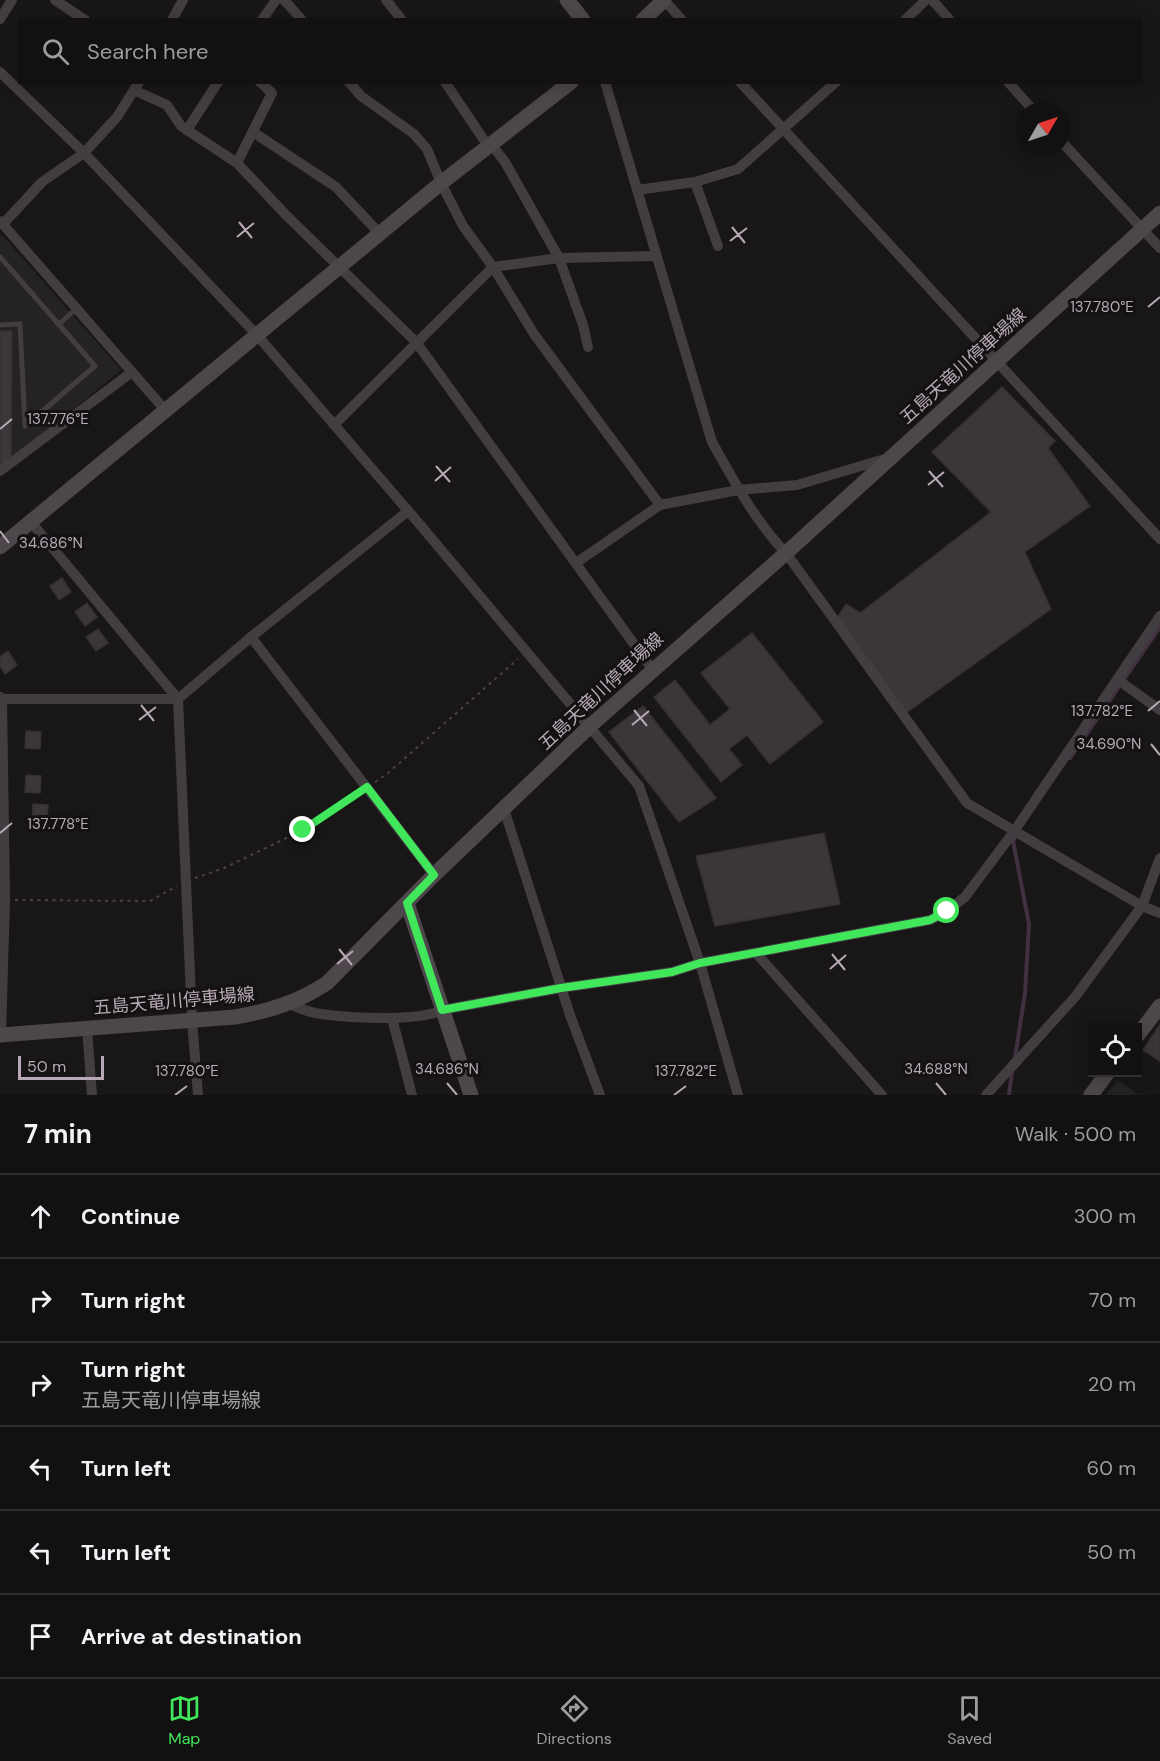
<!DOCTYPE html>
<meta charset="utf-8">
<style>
body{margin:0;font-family:"DM Sans","Noto Sans JP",sans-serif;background:#1f1e1f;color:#f1f3f6}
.controls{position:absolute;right:18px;bottom:18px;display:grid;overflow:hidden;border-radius:0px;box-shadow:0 3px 15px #0003}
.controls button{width:54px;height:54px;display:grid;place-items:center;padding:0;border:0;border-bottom:2px solid #313031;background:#121011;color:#f1f3f6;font:30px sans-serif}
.compass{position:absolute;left:1016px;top:102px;width:54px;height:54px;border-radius:50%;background:#121011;box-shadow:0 3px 15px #0003;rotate:51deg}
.scale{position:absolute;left:18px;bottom:15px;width:86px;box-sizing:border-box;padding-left:6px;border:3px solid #b7a9b5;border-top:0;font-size:16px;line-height:21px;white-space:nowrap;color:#b7a9b5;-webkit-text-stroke:4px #131112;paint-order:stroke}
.stop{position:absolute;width:18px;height:18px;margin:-14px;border:4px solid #40e75b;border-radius:50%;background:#fff}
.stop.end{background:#40e75b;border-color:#fff;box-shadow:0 2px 6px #0008}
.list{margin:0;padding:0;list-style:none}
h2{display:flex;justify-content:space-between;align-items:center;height:78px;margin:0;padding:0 24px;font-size:26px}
h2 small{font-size:20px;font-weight:400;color:#9c9d9f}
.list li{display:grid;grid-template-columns:39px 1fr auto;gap:18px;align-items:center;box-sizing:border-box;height:84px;padding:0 24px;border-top:2px solid #313031}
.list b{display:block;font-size:22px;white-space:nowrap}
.list p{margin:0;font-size:20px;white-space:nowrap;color:#9c9d9f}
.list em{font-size:20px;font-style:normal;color:#9c9d9f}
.icon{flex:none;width:33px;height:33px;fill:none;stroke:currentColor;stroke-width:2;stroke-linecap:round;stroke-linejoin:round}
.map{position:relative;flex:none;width:1160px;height:1095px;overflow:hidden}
.search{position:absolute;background:#121011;box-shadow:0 3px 15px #0003;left:18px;right:18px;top:18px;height:66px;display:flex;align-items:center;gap:15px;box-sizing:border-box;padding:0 21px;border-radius:0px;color:#9c9d9f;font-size:22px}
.sheet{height:582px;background:#121011}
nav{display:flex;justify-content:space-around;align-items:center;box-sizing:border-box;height:84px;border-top:2px solid #313031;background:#121011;font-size:16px;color:#9c9d9f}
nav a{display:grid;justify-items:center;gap:3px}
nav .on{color:#40e75b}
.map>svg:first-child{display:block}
.built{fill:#252224}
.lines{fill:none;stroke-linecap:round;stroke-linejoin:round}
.stream{stroke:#403040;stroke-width:4}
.building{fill:#3a3639;stroke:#343032;stroke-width:1.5}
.path{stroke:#494247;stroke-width:2;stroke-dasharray:3 4.5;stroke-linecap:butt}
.lane{stroke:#423d40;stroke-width:5}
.street{stroke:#423d40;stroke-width:10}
.secondary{stroke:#4d464b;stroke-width:15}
.route{stroke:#40e75b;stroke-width:8}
.ticks{fill:none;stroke:#b7a9b5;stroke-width:2}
.labels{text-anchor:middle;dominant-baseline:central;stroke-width:6;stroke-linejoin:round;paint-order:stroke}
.street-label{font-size:18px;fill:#b7a9b5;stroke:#131112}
.ticks-label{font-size:15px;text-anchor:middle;fill:#b7a9b5;stroke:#131112;stroke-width:6;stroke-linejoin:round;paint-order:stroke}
</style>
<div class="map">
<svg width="1160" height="1095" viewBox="0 0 1160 1095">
<rect width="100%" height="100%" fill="#181617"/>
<!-- built -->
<g class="built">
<path d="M2,235L121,370L0,468V237Z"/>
<path d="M1118,1080L1139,1095H1106Z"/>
</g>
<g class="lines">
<!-- stream -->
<g class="stream">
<path d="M1070,758L1160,627"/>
<path d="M1015,838L1013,841L1029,924L1025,993L1015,1058"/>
<path d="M1009,1095L1012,1072"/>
</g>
</g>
<!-- building -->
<g class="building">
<path d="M0,331H12L11,457L0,466Z"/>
<path d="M1002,387L1055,441L1048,448L1090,506L1025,552L1051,609L903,715L835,621L846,604L860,613L991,512L932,452Z"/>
<path d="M62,578L71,592L59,600L50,586Z"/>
<path d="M87,603L97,617L85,626L75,612Z"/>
<path d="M98,629L108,643L96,651L86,637Z"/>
<path d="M752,633L823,722L770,764L747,735L729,749L742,765L721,782L654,697L675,680L710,725L730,709L701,673Z"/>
<path d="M8,651L17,665L5,674L0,666V657Z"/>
<path d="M643,706L716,798L679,822L609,732Z"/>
<path d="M26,731L41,732L40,749L25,748Z"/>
<path d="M26,775L41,776L40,793L25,792Z"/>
<path d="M33,804L48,805L47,821H32Z"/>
<path d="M824,833L840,904L715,926L696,856Z"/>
<path d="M1160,1024V1061L1143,1050Z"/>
</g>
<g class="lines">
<!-- path -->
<g class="path">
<path d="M375,782L388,773L518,659"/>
<path d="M195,878L224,868L303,830L357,794"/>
<path d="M15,900L150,901L177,886"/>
</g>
<!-- lane -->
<g class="lane">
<path d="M0,257L95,366L25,426L20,324L0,325"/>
<path d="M59,324L77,308"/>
</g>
<!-- street -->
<g class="street">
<path d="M55,0L85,20"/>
<path d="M284,0L302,20"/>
<path d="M386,0L402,20"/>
<path d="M664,0L682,20"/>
<path d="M932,0L950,20"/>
<path d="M0,19L12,0"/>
<path d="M172,20L183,0"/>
<path d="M262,20L276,0"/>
<path d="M905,20L926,0"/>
<path d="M0,72L84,153L257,335L422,527L639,786L700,963L738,1095"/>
<path d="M349,82L361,96L414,134L427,149L441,183L463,226L493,267L534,334L660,505"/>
<path d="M445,82L488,146"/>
<path d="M605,82L712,442C734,481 755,521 786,553L967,803L1142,906L1160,913"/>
<path d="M740,82L1160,539"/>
<path d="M1008,82L1034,111"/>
<path d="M136,91L167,105L181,126L237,163L285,214L416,342L652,669"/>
<path d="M187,130L218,82"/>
<path d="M253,132L336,187L380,234"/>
<path d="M1061,141L1160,248"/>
<path d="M491,144L505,162L559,258L583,325L588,347"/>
<path d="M237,163L272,93L260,82"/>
<path d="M695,182L718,246"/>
<path d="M637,190L695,182L738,169L836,82"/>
<path d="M0,221L166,411"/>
<path d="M3,224L42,182L84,153L117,117L139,82"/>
<path d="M334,425L493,267L559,258L656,256"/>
<path d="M0,471L132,372"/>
<path d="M31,522L178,699L192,1020L198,1095"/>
<path d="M576,563L660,505L738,490L797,485L888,458"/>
<path d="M251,637L434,875"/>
<path d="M1118,680L1160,710"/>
<path d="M0,697L2,699L5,899L1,1035"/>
<path d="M2,699H178L251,637L408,511"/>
<path d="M504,809L570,1015L600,1095"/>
<path d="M756,953L882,1095"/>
<path d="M289,1004C300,1008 310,1013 321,1014C350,1018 417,1022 442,1010L561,988L672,972L700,963L930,920L947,911L965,897L1015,830L1160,616"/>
<path d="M392,1018L412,1095"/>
<path d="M87,1028L92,1095"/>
<path d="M986,1095L1075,997L1142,906L1160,858"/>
</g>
<!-- secondary -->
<g class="secondary">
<path d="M567,0L583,20"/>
<path d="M643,20L664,0"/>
<path d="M0,547L441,183L571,82"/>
<path d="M407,903L471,1095"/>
<path d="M0,1035L235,1017C270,1011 298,1002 327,983L434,875L590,726L786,553L1160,213"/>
<path d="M1138,1035L1160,1006"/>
<path d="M1091,1095L1108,1072"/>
</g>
</g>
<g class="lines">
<!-- route -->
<path class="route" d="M303,830L367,787L434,875L407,903L442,1010L561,988L672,972L700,963L930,920L947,911"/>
</g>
<!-- ticks -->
<path class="ticks" d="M239,222L252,238M732,227L745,243M237,237L254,223M730,241L747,228M1148,307L1160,297M0,429L12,419M436,466L450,482M929,471L943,487M435,481L451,467M928,485L944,472M0,531L9,543M141,705L154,721M634,710L647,726M1148,711L1160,701M139,720L156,707M632,725L649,711M1151,744L1160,755M0,833L12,823M339,949L352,965M832,954L845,970M337,964L353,951M830,969L846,955M447,1083L457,1095M936,1083L946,1095M175,1095L187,1086M674,1095L686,1086"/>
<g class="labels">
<!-- street labels -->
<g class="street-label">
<text transform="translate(963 366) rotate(-42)">五島天竜川停車場線</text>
<text transform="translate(601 691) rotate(-43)">五島天竜川停車場線</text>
<text transform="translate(174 1001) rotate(-5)">五島天竜川停車場線</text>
</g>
</g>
<g class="ticks-label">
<text x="1102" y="312">137.780°E</text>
<text x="58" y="424">137.776°E</text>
<text x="51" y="548">34.686°N</text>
<text x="1102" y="716">137.782°E</text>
<text x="1109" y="749">34.690°N</text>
<text x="58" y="829">137.778°E</text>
<text x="447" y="1074">34.686°N</text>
<text x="936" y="1074">34.688°N</text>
<text x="187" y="1076">137.780°E</text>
<text x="686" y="1076">137.782°E</text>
</g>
</svg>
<div class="controls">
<button><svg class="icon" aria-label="locate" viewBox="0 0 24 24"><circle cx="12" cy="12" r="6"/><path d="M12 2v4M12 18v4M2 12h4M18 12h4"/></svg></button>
</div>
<svg class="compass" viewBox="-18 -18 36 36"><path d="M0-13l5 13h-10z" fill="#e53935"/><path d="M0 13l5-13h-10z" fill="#9c9d9f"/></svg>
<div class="scale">50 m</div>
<div class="stop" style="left:947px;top:911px"></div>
<div class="stop end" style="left:303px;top:830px"></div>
<div class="search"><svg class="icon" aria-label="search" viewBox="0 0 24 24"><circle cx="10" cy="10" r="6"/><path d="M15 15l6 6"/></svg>Search here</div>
</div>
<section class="sheet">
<h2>7 min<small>Walk · 500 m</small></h2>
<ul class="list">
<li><svg class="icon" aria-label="ahead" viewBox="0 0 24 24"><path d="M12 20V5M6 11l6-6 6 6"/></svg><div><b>Continue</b></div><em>300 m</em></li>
<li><svg class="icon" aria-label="right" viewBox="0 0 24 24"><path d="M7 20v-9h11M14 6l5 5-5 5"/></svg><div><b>Turn right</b></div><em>70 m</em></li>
<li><svg class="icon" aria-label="right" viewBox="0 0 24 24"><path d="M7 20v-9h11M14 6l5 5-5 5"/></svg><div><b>Turn right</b><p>五島天竜川停車場線</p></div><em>20 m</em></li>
<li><svg class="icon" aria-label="left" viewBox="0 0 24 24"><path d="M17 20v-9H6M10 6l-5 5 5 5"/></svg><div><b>Turn left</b></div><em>60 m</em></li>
<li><svg class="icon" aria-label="left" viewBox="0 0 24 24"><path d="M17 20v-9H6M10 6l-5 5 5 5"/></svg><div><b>Turn left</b></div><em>50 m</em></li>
<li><svg class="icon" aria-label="arrive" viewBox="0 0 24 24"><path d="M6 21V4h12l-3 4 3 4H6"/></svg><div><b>Arrive at destination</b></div></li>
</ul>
</section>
<nav>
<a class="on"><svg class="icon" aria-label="map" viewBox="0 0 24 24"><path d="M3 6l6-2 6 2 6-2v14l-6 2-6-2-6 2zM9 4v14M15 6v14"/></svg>Map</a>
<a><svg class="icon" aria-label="directions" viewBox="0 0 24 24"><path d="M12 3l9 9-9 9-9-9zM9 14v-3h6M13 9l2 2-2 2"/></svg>Directions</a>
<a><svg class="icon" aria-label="saved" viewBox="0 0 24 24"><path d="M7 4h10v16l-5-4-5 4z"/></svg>Saved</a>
</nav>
